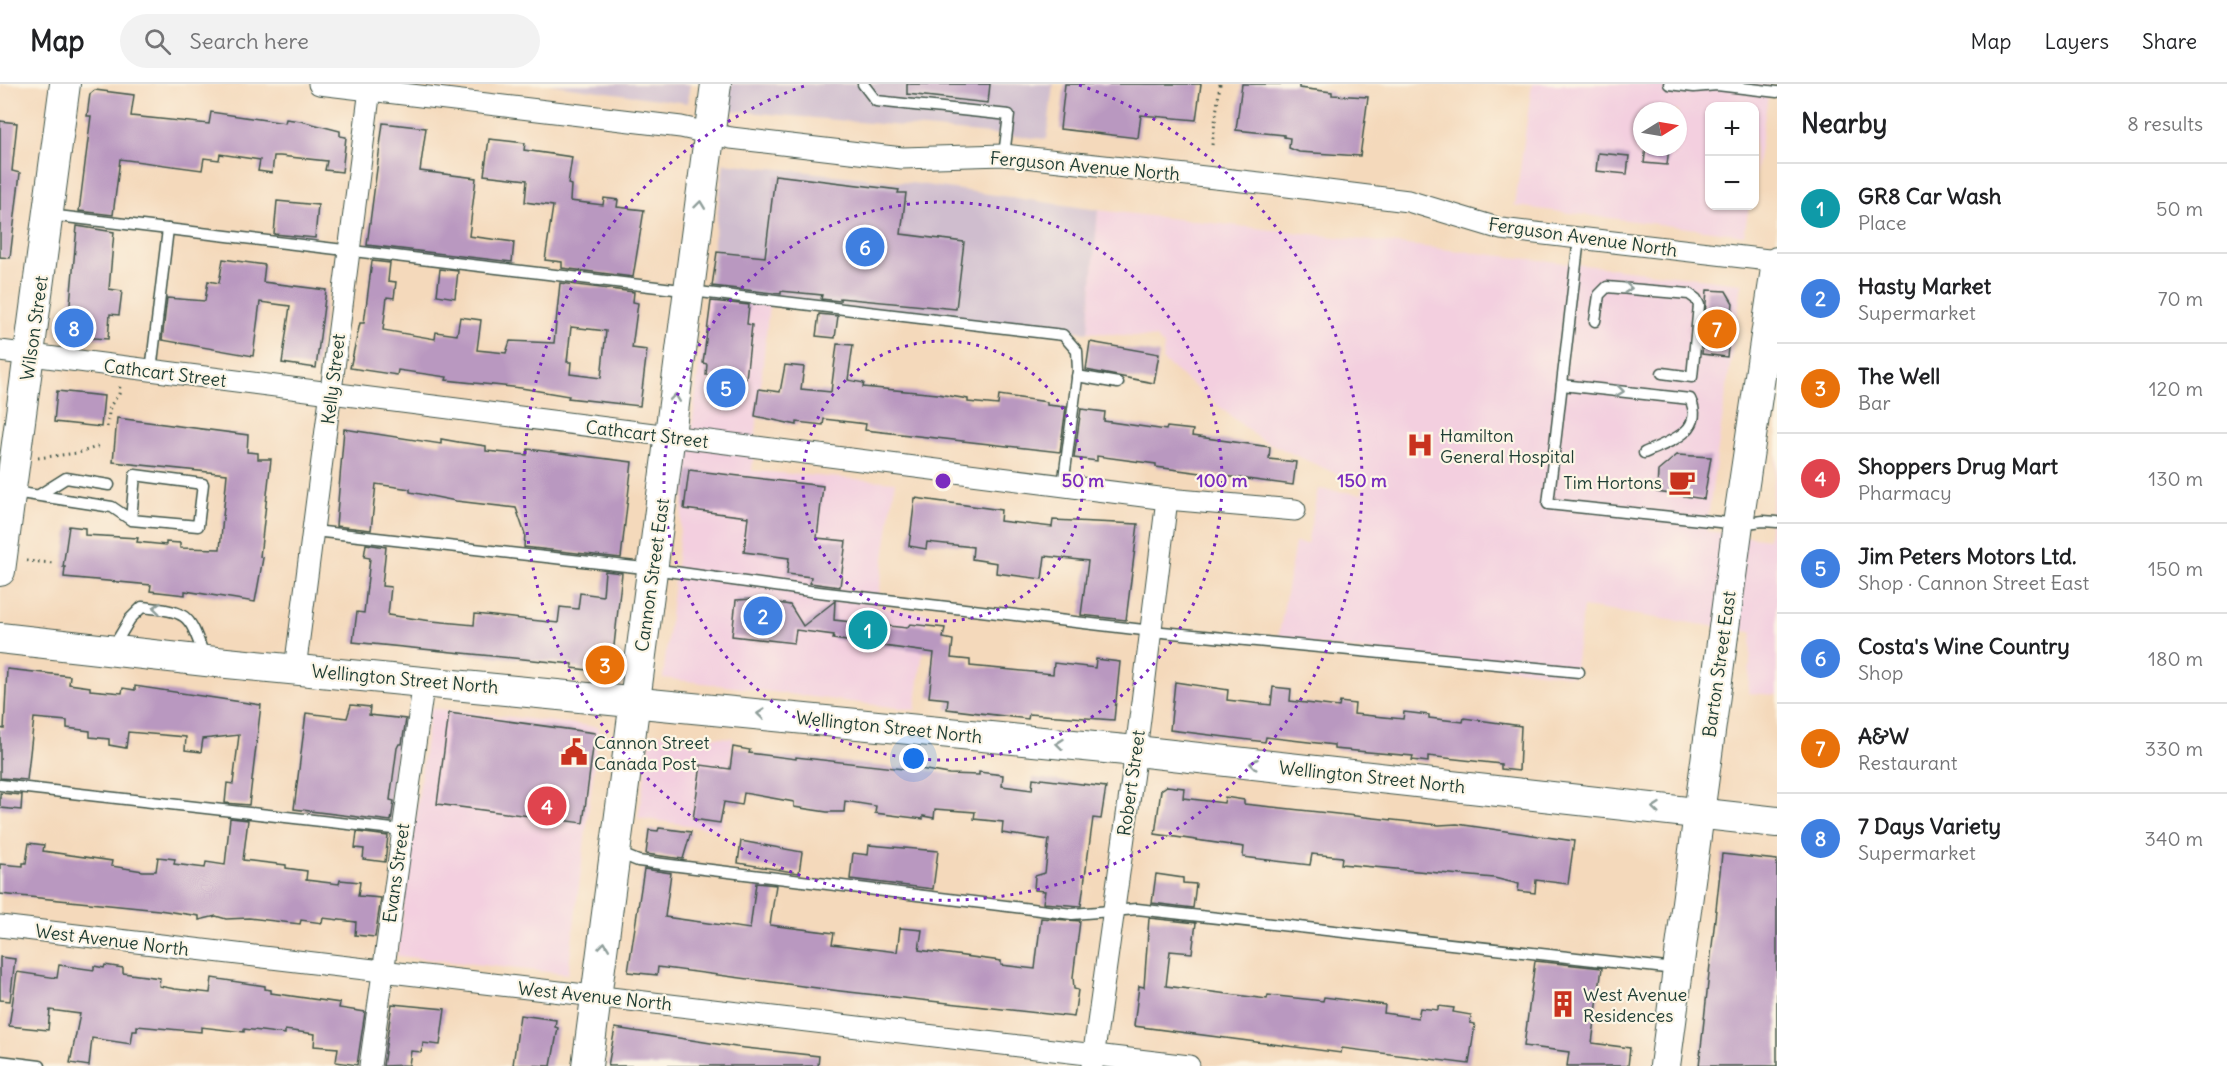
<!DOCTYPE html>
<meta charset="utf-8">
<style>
body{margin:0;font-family:Delius,sans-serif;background:#f2f2f2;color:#202124}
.controls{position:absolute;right:18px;top:18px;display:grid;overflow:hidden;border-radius:12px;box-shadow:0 2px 4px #0004}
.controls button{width:54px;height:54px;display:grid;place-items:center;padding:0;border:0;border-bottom:2px solid #e0e0e0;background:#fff;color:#202124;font:30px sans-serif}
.compass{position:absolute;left:1633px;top:18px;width:54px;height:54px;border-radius:50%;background:#fff;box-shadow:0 2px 4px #0004;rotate:79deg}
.you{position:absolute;left:914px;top:675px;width:21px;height:21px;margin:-15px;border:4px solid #fff;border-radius:50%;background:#1a73e8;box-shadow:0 0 0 9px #1a73e833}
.badge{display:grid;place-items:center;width:39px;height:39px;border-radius:50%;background:#c8321e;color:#fff;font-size:20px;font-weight:700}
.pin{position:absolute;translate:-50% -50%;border:3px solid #fff;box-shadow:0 2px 6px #0006}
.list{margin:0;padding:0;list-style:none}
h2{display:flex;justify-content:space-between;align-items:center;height:78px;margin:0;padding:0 24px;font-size:26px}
h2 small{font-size:20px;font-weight:400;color:#757577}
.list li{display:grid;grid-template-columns:39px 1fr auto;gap:18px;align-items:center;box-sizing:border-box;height:90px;padding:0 24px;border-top:2px solid #e0e0e0}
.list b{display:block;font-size:22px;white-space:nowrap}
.list p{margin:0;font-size:20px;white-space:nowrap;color:#757577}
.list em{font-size:20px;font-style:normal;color:#757577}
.icon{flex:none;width:33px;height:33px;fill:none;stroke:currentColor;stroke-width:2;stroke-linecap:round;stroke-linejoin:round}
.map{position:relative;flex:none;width:1777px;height:982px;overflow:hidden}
header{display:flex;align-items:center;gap:36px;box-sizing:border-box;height:84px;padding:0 30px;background:#fff;border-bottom:2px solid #e0e0e0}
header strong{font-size:28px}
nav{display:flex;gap:33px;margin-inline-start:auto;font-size:21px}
.search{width:420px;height:54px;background:#f2f2f2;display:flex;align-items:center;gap:15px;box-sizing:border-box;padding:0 21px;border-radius:33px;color:#757577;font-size:22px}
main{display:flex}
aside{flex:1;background:#fff}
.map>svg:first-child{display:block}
.built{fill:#f3cfdf;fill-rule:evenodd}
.industrial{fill:#cfbdce}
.building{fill:#b998c0;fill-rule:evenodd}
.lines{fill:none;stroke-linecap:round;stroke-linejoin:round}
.lane-casing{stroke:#3f5448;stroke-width:13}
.street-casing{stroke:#3f5448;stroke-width:23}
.secondary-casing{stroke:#3f5448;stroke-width:32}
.path{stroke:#3f5448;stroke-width:3;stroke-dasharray:1.5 4.5;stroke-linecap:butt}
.lane{stroke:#fff;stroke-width:10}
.street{stroke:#fff;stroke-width:21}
.secondary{stroke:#fff;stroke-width:30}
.oneway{stroke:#8f9e9a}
.ring{fill:none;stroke:#7b2cbf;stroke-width:3;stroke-dasharray:3 6}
.labels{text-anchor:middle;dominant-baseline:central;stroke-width:4.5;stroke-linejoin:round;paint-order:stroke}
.street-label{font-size:18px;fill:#1f3d34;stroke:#fcf5e5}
.poi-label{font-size:18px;fill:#1f3d34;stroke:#fcf5e5;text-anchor:start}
.centre{fill:#7b2cbf;stroke:#fcf5e5;stroke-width:3}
.ring-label{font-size:18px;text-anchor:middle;font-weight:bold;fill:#7b2cbf;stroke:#fcf5e5;stroke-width:4.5;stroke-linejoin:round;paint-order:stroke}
</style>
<header>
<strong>Map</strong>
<div class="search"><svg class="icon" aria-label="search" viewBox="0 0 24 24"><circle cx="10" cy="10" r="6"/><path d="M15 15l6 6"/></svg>Search here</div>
<nav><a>Map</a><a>Layers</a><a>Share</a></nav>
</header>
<main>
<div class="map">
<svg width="1777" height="982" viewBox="0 0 1777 982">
<rect width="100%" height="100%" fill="#fcf5e5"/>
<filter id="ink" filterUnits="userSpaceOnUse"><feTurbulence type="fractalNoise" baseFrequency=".0167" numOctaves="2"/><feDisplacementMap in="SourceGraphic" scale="12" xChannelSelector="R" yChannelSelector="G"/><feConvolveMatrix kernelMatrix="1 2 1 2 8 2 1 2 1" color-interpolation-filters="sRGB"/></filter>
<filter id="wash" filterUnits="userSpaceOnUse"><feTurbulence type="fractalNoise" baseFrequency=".008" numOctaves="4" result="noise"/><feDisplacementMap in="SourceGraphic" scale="24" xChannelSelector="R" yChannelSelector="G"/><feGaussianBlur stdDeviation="1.35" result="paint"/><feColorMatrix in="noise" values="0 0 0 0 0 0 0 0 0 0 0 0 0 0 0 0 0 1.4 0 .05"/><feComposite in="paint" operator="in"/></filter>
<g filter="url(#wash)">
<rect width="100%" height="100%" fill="#f4d9bb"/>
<!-- built -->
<g class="built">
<path d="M1532,0H1770L1755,93L1754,22H1710V122H1749L1744,151L1515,122ZM1642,27H1678V63H1642Z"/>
<path d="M1098,126L1742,199L1706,447L1768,455L1777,369V611L1748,609L1752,548L1583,523L1574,592L1278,556L1295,459L1307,460L1318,405L1362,410L1363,402L1258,354L1162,276L1164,262L1156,254L1088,248Z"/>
<path d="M707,212L769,221L752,387L895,398L877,523L928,529L915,626L663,594Z"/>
<path d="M430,624L599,643L568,890L397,872Z"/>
<path d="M652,649L733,654L721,746L638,734Z"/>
</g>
<!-- industrial -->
<g class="industrial">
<path d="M548,0H690L687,19Z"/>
<path d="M731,0H1053L1047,55L727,26Z"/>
<path d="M724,79L919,100L1098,126L1088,248L769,221L707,212Z"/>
</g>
<g id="blocks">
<!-- building -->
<g class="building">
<path d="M907,0H990L988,19L907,10Z"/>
<path d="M1065,0H1201L1196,36L1141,31L1138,54L1060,45Z"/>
<path d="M1242,0H1299V4L1332,8V11L1368,13L1360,72L1299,68L1289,64L1290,54L1284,53V51L1236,46Z"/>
<path d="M95,6L134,11L131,32L209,40L211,28L285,39L286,35L301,37L340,47V52L346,53L342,88L325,86L327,77L280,72H274L272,89L258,87L260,76L220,70L219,76L204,74L202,86L120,75L113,131L79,127L91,32H87L90,10Z"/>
<path d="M0,37L17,39L12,87L20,89L10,174L0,173Z"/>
<path d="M383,39L426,44L420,87L476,94L469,152L514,158L512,178L367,161Z"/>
<path d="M489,55L525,59L524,66L572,73L568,100L571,101L570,117L603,121L604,114L618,116L617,123L644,126L633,193L562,184V178L545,176L553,122L525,118L527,96L484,91Z"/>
<path d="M1646,63H1669L1667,81L1644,79Z"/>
<path d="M1598,69L1629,72L1627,90L1596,87Z"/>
<path d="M775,91L899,106L898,109H906L901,150L964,158L956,225L840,214V217L821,215L822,211L781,207V210L712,202L717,168L765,173Z"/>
<path d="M277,117L318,121L315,154L274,150Z"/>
<path d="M77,142L114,148L109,205L122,207L119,231L110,230L108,255L64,252L60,248L62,230L69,231Z"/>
<path d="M223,175L265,181L263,198L326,206L316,284L282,279L290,222L260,218L253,272L162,256L167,214L205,217L208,197L219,199Z"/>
<path d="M372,177L390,179L388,197L396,198L394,214L387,213L383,246L435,255L436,248L457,251L460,233L481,236L477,266L506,269L510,257L554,259L560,199L634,208L633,218L638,219L632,264L647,266L640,322L568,314L569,312L521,304L446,296L447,293L398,286L397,291L350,284L360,239H364ZM571,243L606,247L601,294L570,290L571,278H567Z"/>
<path d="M440,185L458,187L455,214L437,211Z"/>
<path d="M1707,206L1726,207L1733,219L1727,273L1702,270Z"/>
<path d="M711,217L749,221L747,240L752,241L746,295L706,291L707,280L703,279Z"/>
<path d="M819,230L838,232L835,254L816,252Z"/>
<path d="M1090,258L1159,270L1154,299L1086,286Z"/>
<path d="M837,260L853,261L848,296L864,299L863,303L938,310L968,315V318L998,321L999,311L1047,318V321L1066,323L1060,368L865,346L866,340L824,335L823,341L797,338V341L755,332L759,305L780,308L785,281L804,283L801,305L831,308Z"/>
<path d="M57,307L104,312L101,343L54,338Z"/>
<path d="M1081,325L1105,328L1104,337L1166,346L1167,343L1193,346L1192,352L1270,363L1269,375L1296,378L1293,401L1156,383V380L1097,372V377L1074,374Z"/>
<path d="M117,334L248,351L247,368L258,369V375H271L260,473L263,474L255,518L185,507V511L150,507L151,501L64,493L65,483H63L69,442L85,444V451L138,454L137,458L166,461V458L180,459V464L220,465L227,390L113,378Z"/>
<path d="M344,345L441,360V355L458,358L486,362V367L527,371L528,365L632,378L621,474L524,463L525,450L516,424L456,417L410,408V405L376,400L371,446L336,442Z"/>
<path d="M1677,371L1711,373L1704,415L1657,408L1658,387Z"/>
<path d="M689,386L823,402L817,454L846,457L840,503L810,499L811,493L787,490L789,474L744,468L748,433L684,425Z"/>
<path d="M915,414L1001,426L1000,437L1052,443L1053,436L1138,440L1126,536L1081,531L1088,477L1045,472L1042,495L996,489L997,479L972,475L973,463L927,458L926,465L909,462Z"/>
<path d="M366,460L386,463L382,502L391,503L388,531L432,537L474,541L475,530L558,539L560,523L578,525L580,509L603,512L605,487L622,489L611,589L572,584V580L353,558L357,528L364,529L370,474L364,473Z"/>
<path d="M754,515L790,521L803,542L835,517L834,536L907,544L910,540L945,544L943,554L953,556L951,574L970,576V582L1053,590L1054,579L1095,584L1096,575L1120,578L1114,636L1029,630L1028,635L947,625L948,615L929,613L934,569L833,555L834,551L796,546L794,559L732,552L736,516Z"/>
<path d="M7,585L70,592L69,600L90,603V606L122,609L123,604L135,606V602L261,621L249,721L225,719L227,699L233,700L239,651L203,655L201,668L185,666L186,653L128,648L126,664L109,661V655L90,653V647L67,644V637L34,634L27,696L0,694V644L4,645Z"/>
<path d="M1175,598L1228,606L1227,616L1271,621L1273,603L1291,605L1290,617L1339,623L1340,618L1355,620L1354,630L1403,635L1404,628L1429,631V634L1463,638L1464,634L1521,642L1519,687L1501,685V680L1428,672V678L1412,676L1413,672L1334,665V661L1266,653L1265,658L1170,646Z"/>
<path d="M351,621L370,623L369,631L406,635L402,660H399L397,664L390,716L394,717L391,737L294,725L306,629L347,634Z"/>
<path d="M449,629L595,649L583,739L437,720Z"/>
<path d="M733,663L750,666L749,669L796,675V673L903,685V682L949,690L979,691V688L1003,691L1002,702L1032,706L1033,694L1106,703L1101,735L1093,734L1081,822L1043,819L1045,807L1034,806L1035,792L1045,789L1049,756L1002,749L1003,738L974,735L975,728L935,725L934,734L923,732V735L875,729L876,722L845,717L844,728H827L794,723V718L744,709L742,721L724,718L720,739L693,735L701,681L730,685Z"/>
<path d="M1167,702L1184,704L1183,714L1224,719L1225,713L1244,716V720L1439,741L1457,740L1574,757L1568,800L1536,796L1535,809L1518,807L1519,800L1494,794L1341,780L1342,773L1312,770L1310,781L1243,773L1244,763L1155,750L1161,706Z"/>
<path d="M0,709L22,711L21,726L0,724Z"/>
<path d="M230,734L248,736L243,776L286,781V784L307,787L306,796L339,800L340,796L360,798L358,812L381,814L375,853L355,851L356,838L323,834L322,839L301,836L300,840L249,834L226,835L216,832L199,836V832L159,826L0,810V780L23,782V779H26L29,759L44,761L43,767L112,777L111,782L143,787H156L158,773L175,775L174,780L205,784L206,778L225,781Z"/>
<path d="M659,744L691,748L683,775L646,770L649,746L658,747Z"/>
<path d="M357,748L388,752L385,778L363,775L364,765L355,764Z"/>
<path d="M741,757L802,768L799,789L738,779Z"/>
<path d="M869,761L938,767L933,805L850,795L853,769L868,771Z"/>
<path d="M1722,770L1777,776V982H1699Z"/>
<path d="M644,785L671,789L665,833L750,845L756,799L776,801L770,841L834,849L832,860L897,868L900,844L922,846L919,866L1001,877V881L1035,885L1041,834L1080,837L1073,893L1074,905L1078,906L1074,933L840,907L658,883L657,891L628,888Z"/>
<path d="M1156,790L1183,794V799L1196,800L1193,824L1152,819Z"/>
<path d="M1149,834L1196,839L1192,869L1170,867L1166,902L1267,915L1268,911L1323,917L1324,913L1385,921L1384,929L1418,934L1420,924L1438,926V922L1454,924L1453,928L1471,931L1470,939L1475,940L1469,980L1342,964L1341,969L1134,942L1139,902L1144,903Z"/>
<path d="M0,873L15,875L10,917L0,916Z"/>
<path d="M1535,877L1602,884L1592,959L1630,964L1628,982H1567L1569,968L1524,962Z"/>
<path d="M59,881L94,886V882L104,884L105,881L123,884V889L160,894L159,902L175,905L210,909L212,894L265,902V905L271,906V909L340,919L339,924L365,928L357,981L336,978L338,964L314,962L315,950L285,946V950L244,945V948L201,943V948L137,942V947H133L131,960L92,954L89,982L70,979L80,930L50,926L48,946L9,942L17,888L57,894Z"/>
<path d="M392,920L445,925L440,961L423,959L422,968L411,967L409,981L383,982Z"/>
<path d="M520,931L556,936L555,943L558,944L551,982L513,981Z"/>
<path d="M615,944L736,963L819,972L818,982H608Z"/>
</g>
</g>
</g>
<g filter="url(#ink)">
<use href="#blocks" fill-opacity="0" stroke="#3f5448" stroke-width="1.5"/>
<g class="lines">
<defs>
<g id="lane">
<path d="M863,0L876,17L1009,31L1004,71"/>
<path d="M1669,0L1694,3L1717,1L1777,8"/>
<path d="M49,131L1063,251L1077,267L1078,287L1063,402"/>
<path d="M1579,154L1548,420L1738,440L1763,437L1777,438"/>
<path d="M1595,237L1599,211L1607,203L1689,210L1696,215L1699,221L1692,293L1662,289"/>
<path d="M151,287L168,145"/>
<path d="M1077,292L1118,299"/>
<path d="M1562,301L1690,315C1706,348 1668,358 1644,369"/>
<path d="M14,408L112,423L131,436L198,442L203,400L135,391L131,436"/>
<path d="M39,411L66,394L109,401"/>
<path d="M314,447L653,485L810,507L1152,547L1579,588"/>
<path d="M112,565L130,535L142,523C190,528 188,529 205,574"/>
<path d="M0,701L402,746"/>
<path d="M616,768L638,777L1072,830L1137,825L1675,885"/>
<path d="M0,977L40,982"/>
</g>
<g id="street">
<path d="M319,0L681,43L731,54L902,74L1004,71L1279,101L1408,117L1501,145L1777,177"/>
<path d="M0,267L1167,415L1295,426"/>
<path d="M295,585L370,5"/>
<path d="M0,842L1189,982"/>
<path d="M370,982L424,596"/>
<path d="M1092,982L1136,667L1167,415"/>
</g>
<g id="secondary">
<path d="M0,487L65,0"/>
<path d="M0,554L206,577L1136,667L1777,738"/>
<path d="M587,982L716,0"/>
<path d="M1665,982L1738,440L1777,178"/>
</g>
</defs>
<!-- lane casing -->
<use href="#lane" class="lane-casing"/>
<!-- street casing -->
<use href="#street" class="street-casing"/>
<!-- secondary casing -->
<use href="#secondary" class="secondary-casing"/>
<!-- path -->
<g class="path">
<path d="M1212,61L1220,0"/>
<path d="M107,343L110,322L119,310L120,301"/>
<path d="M38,374L78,369L100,362"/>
<path d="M26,477L54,479"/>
</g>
<!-- lane -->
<use href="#lane" class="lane"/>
<!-- street -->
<use href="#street" class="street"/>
<!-- secondary -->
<use href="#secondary" class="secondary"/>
</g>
<!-- one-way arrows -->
<defs><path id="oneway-chevron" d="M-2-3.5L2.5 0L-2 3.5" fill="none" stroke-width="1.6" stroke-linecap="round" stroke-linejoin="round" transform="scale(1.5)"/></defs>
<g class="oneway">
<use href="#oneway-chevron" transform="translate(700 121) rotate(-83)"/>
<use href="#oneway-chevron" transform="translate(1628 204) rotate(5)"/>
<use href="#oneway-chevron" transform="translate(1620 307) rotate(7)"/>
<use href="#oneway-chevron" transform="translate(675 314) rotate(-83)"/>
<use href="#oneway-chevron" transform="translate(157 524) rotate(-174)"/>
<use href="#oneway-chevron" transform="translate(761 630) rotate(-174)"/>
<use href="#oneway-chevron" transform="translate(1060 660) rotate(-174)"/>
<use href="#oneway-chevron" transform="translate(1254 680) rotate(-174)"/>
<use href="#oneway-chevron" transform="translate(1656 724) rotate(-174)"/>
<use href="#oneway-chevron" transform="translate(604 862) rotate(-83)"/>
</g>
</g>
<!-- distance rings -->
<g class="ring">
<circle cx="943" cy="397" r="140"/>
<circle cx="943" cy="397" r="279"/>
<path d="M1079 1A419 419 0 1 1 807 1"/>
</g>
<!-- icons -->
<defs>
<symbol id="hospital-bare" viewBox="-9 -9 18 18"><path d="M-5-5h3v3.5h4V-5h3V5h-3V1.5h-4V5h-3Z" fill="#c8321e" stroke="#fcf5e5" stroke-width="2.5" paint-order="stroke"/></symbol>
<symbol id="cafe-bare" viewBox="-9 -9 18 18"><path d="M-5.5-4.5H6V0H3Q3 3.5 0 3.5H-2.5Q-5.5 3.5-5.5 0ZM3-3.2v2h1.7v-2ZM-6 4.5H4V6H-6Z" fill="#c8321e" stroke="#fcf5e5" stroke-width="2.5" paint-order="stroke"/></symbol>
<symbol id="civic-bare" viewBox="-9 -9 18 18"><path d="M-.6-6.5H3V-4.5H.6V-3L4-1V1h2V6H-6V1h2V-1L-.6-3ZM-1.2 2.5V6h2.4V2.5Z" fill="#c8321e" stroke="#fcf5e5" stroke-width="2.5" paint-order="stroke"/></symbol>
<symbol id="building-bare" viewBox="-9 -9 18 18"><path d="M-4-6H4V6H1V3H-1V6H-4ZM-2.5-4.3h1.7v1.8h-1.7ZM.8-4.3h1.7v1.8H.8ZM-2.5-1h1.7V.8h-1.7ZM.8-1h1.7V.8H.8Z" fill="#c8321e" stroke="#fcf5e5" stroke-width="2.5" paint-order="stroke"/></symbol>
</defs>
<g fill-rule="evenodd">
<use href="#hospital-bare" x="1401" y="342" width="38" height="38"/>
<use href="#cafe-bare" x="1663" y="379" width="38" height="38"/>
<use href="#civic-bare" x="555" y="649" width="38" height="38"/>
<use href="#building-bare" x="1544" y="901" width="38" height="38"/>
</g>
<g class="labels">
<!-- street labels -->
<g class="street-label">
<text transform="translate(1085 82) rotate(5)">Ferguson Avenue North</text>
<text transform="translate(1583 153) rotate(8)">Ferguson Avenue North</text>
<text transform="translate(34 244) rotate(-82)">Wilson Street</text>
<text transform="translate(165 289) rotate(7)">Cathcart Street</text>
<text transform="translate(333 295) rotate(-83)">Kelly Street</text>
<text transform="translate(647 350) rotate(7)">Cathcart Street</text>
<text transform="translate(652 491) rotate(-82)">Cannon Street East</text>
<text transform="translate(1719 580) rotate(-82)">Barton Street East</text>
<text transform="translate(405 595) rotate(5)">Wellington Street North</text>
<text transform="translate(889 643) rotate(6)">Wellington Street North</text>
<text transform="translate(1372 693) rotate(6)">Wellington Street North</text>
<text transform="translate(1131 699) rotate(-82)">Robert Street</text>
<text transform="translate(396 789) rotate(-82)">Evans Street</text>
<text transform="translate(112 856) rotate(7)">West Avenue North</text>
<text transform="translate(595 912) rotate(6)">West Avenue North</text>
</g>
<!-- poi labels -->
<g class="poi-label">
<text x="1440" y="351">Hamilton<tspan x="1440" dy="21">General Hospital</tspan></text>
<text x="1662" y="398" text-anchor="end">Tim Hortons</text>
<text x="594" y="658">Cannon Street<tspan x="594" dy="21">Canada Post</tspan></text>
<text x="1583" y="910">West Avenue<tspan x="1583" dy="21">Residences</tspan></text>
</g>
</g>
<circle cx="943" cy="397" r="9" class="centre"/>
<g class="ring-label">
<text x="1083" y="403">50 m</text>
<text x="1222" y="403">100 m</text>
<text x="1362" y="403">150 m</text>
</g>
</svg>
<div class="controls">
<button>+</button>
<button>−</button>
</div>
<svg class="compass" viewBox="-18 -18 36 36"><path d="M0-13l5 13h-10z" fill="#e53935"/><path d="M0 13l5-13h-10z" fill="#757577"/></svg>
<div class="you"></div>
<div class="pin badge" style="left:868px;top:546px;background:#0f9aa8">1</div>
<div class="pin badge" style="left:763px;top:532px;background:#3f7fe0">2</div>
<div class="pin badge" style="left:605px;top:581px;background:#e8710a">3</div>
<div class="pin badge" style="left:547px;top:722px;background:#e0444e">4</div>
<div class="pin badge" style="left:726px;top:304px;background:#3f7fe0">5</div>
<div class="pin badge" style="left:865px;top:163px;background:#3f7fe0">6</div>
<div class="pin badge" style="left:1717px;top:245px;background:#e8710a">7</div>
<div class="pin badge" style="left:74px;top:244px;background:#3f7fe0">8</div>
</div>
<aside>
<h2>Nearby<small>8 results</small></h2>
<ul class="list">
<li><span class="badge" style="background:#0f9aa8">1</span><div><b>GR8 Car Wash</b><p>Place</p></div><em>50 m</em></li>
<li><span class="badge" style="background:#3f7fe0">2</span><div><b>Hasty Market</b><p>Supermarket</p></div><em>70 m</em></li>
<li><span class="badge" style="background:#e8710a">3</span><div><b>The Well</b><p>Bar</p></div><em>120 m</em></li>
<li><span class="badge" style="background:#e0444e">4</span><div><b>Shoppers Drug Mart</b><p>Pharmacy</p></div><em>130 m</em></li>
<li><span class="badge" style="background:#3f7fe0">5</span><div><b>Jim Peters Motors Ltd.</b><p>Shop · Cannon Street East</p></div><em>150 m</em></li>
<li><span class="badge" style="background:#3f7fe0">6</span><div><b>Costa's Wine Country</b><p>Shop</p></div><em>180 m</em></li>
<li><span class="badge" style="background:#e8710a">7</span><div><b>A&amp;W</b><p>Restaurant</p></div><em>330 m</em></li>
<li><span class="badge" style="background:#3f7fe0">8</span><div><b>7 Days Variety</b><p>Supermarket</p></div><em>340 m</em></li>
</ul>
</aside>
</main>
